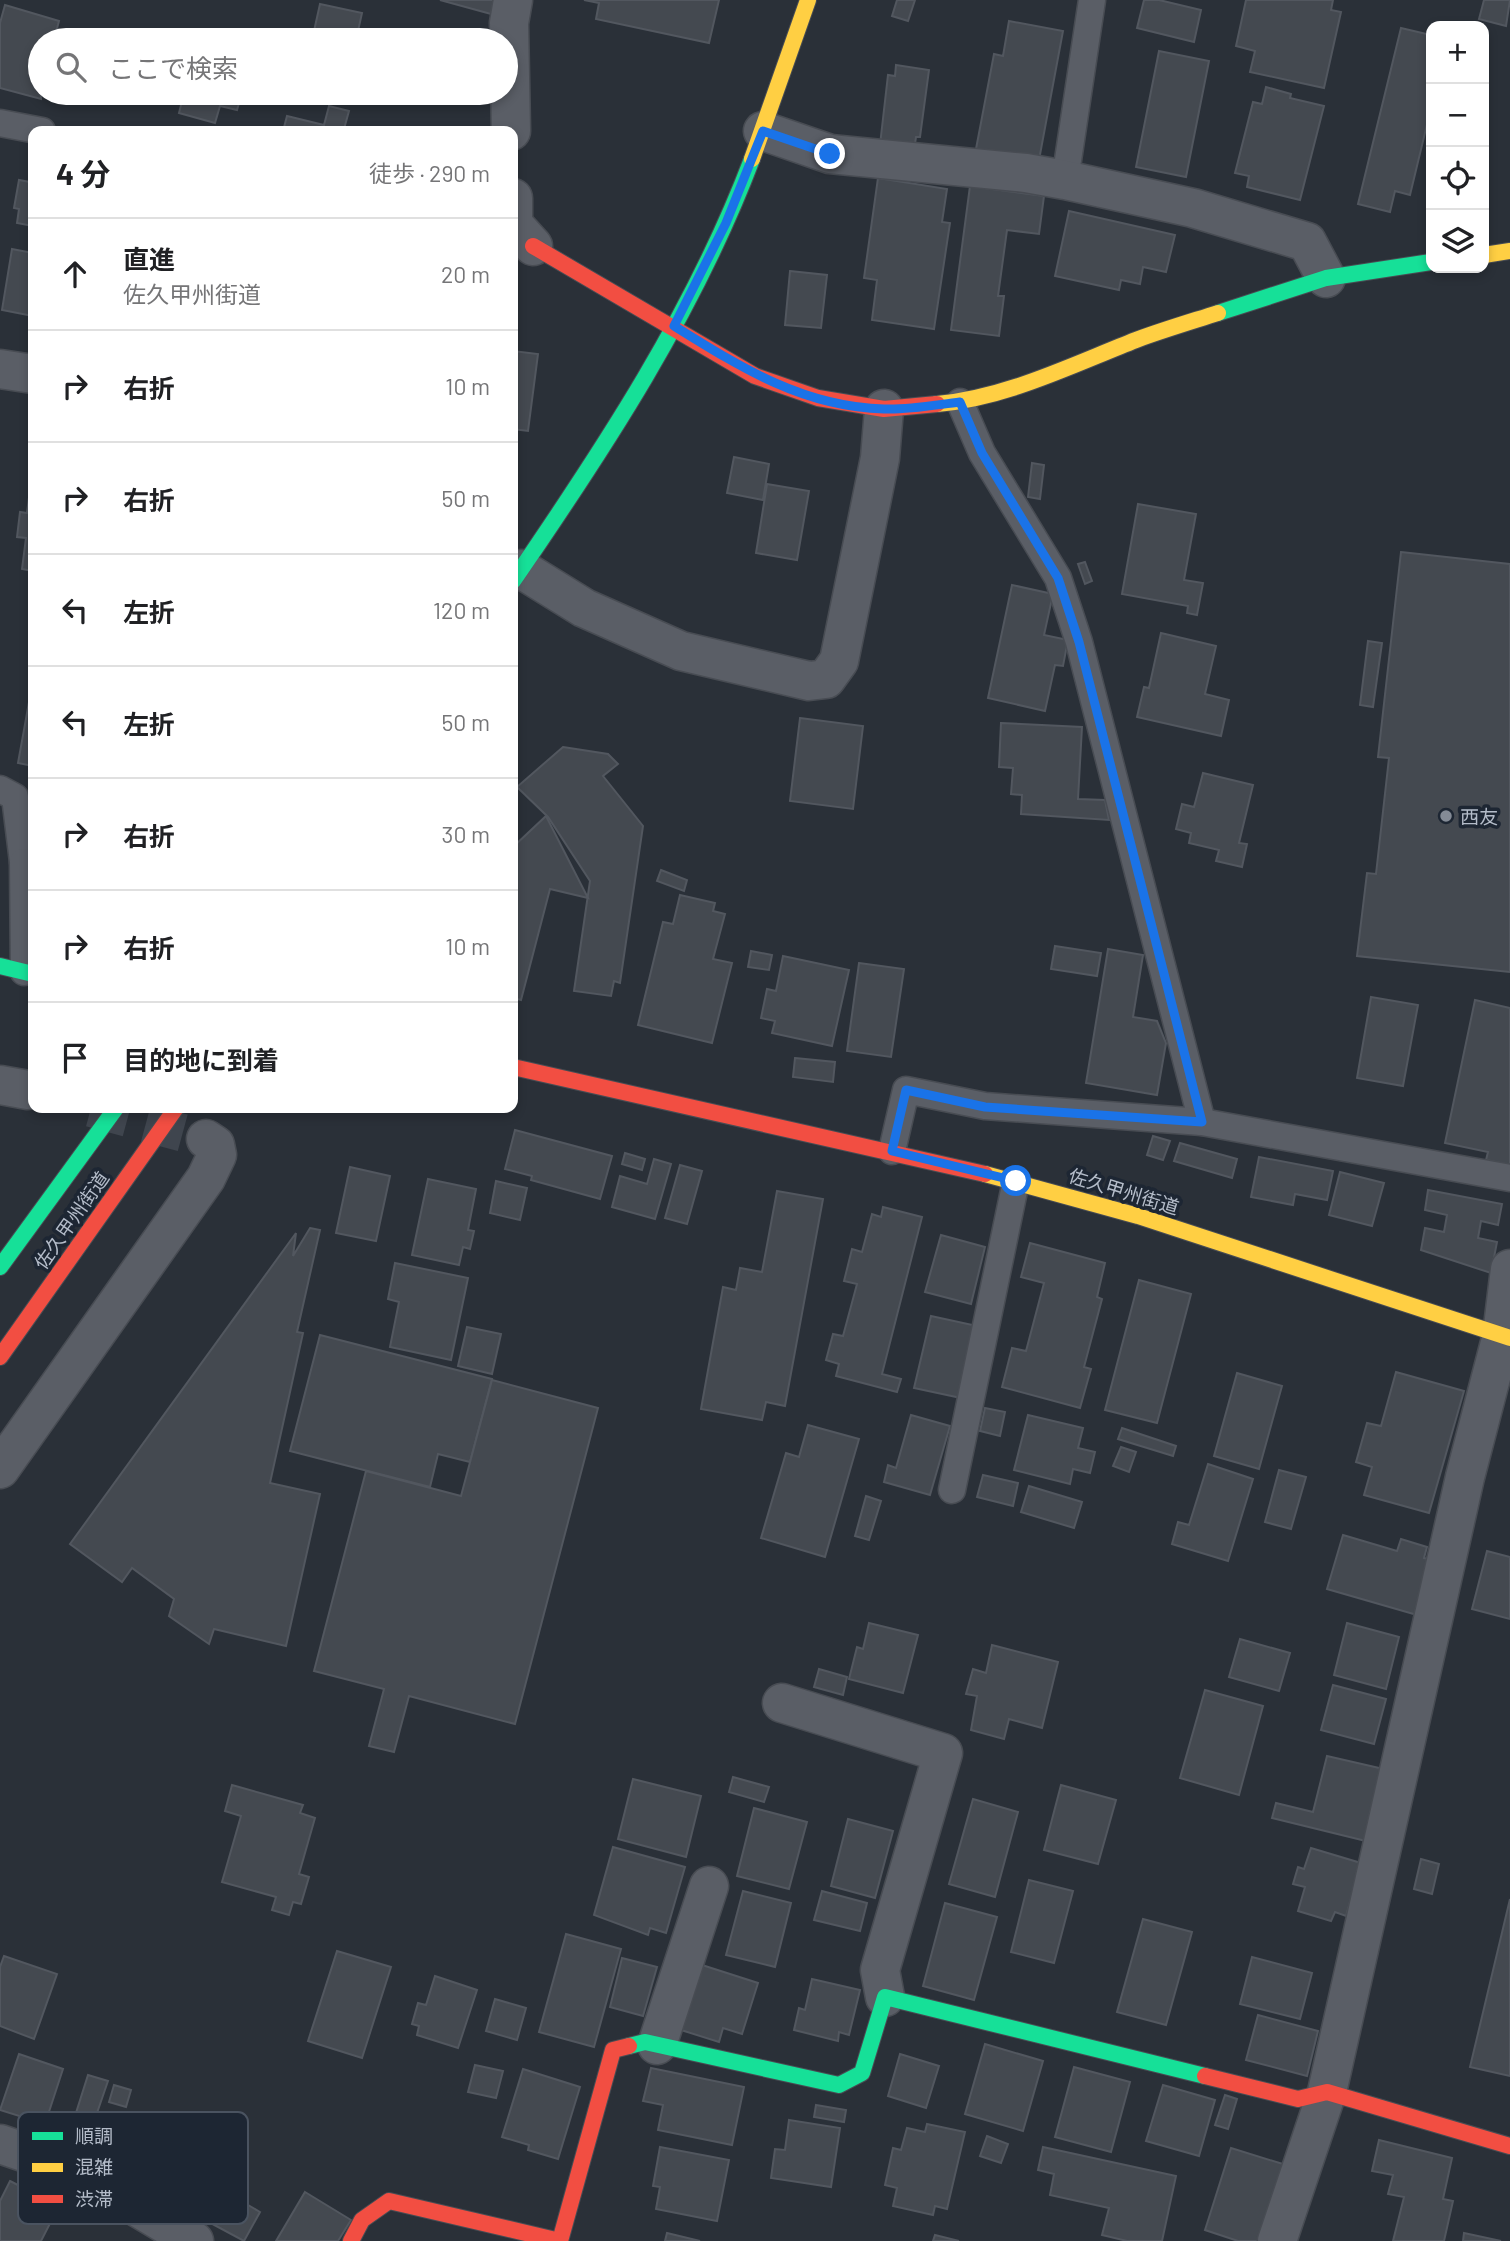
<!DOCTYPE html>
<html lang="ja">
<meta charset="utf-8">
<style>
body{margin:0;font-family:Barlow,"Noto Sans JP",sans-serif;background:#f6f6f6;color:#202124}
.controls{position:absolute;right:21px;top:21px;display:grid;overflow:hidden;border-radius:14px;box-shadow:0 4px 10px #0003}
.controls button{width:63px;height:63px;display:grid;place-items:center;padding:0;border:0;border-bottom:2px solid #e0e0e0;background:#fff;color:#202124;font:35px sans-serif}
.stop{position:absolute;width:21px;height:21px;margin:-16px;border:5px solid #1a73e8;border-radius:50%;background:#fff}
.stop.end{background:#1a73e8;border-color:#fff;box-shadow:0 2px 7px #0008}
.list{margin:0;padding:0;list-style:none}
h2{display:flex;justify-content:space-between;align-items:center;height:91px;margin:0;padding:0 28px;font-size:30px}
h2 small{font-size:23px;font-weight:400;color:#757577}
.list li{display:grid;grid-template-columns:46px 1fr auto;gap:21px;align-items:center;box-sizing:border-box;height:112px;padding:0 28px;border-top:2px solid #e0e0e0}
.list b{display:block;font-size:26px;white-space:nowrap}
.list p{margin:0;font-size:23px;white-space:nowrap;color:#757577}
.list em{font-size:23px;font-style:normal;color:#757577}
.icon{flex:none;width:38px;height:38px;fill:none;stroke:currentColor;stroke-width:2;stroke-linecap:round;stroke-linejoin:round}
.map{position:relative;flex:none;width:1510px;height:2241px;overflow:hidden}
.search{position:absolute;background:#fff;box-shadow:0 4px 10px #0003;left:28px;top:28px;width:490px;height:77px;display:flex;align-items:center;gap:18px;box-sizing:border-box;padding:0 24px;border-radius:38px;color:#757577;font-size:26px}
.panel{position:absolute;background:#fff;box-shadow:0 4px 10px #0003;left:28px;top:126px;width:490px;height:987px;border-radius:14px}
.map>svg:first-child{display:block}
.building{fill:#444950;stroke:#52575f;stroke-width:2}
.lines{fill:none;stroke-linecap:round;stroke-linejoin:round}
.street-tunnel{stroke:#3f454e;stroke-width:38;stroke-dasharray:38 19;stroke-linecap:butt}
.lane-casing{stroke:#484c53;stroke-width:29}
.street-casing{stroke:#484c53;stroke-width:41}
.fast-casing{stroke:#484c53;stroke-width:18}
.slow-casing{stroke:#484c53;stroke-width:18}
.jam-casing{stroke:#484c53;stroke-width:18}
.lane{stroke:#5a5e66;stroke-width:26}
.street{stroke:#5a5e66;stroke-width:38}
.fast{stroke:#16e098;stroke-width:16}
.slow{stroke:#ffcf43;stroke-width:16}
.jam{stroke:#f24e42;stroke-width:16}
.route{stroke:#1a73e8;stroke-width:9}
.poi-dot{fill:#848b96;stroke:#1d2633;stroke-width:2.5}
.labels{text-anchor:middle;dominant-baseline:central;stroke-width:7;stroke-linejoin:round;paint-order:stroke}
.poi-label{font-size:19px;fill:#b4bcc9;stroke:#1d2633;text-anchor:start}
.street-label{font-size:19px;fill:#b4bcc9;stroke:#1d2633}
.key{fill:#1d2633;stroke:#4a5360;stroke-width:2}
.key-label{font-size:19px;fill:#b4bcc9}
</style>
<div class="map">
<svg width="1510" height="2241" viewBox="0 0 1510 2241">
<rect width="100%" height="100%" fill="#2a3038"/>
<!-- building -->
<g class="building">
<path d="M440,0H494L491,14Z"/>
<path d="M584,0H719L709,43L596,19L599,3Z"/>
<path d="M897,0H915L908,21L892,16Z"/>
<path d="M1144,0H1159L1201,10L1194,42L1137,28Z"/>
<path d="M1246,0H1333L1331,10L1341,12L1324,88L1250,72L1255,51L1236,46Z"/>
<path d="M1484,0H1510L1506,26L1479,19Z"/>
<path d="M320,4L362,13L356,40H312Z"/>
<path d="M5,5L59,21L54,40H40L41,99L0,88V23Z"/>
<path d="M1009,21L1063,31L1039,160L976,149L994,54L1003,56Z"/>
<path d="M1401,28L1431,35V108L1410,195L1395,191L1390,212L1358,204Z"/>
<path d="M201,31L236,40H198Z"/>
<path d="M1159,51L1209,61L1186,177L1136,167Z"/>
<path d="M896,65L929,70L920,137H916L914,150L880,145L888,75L895,76Z"/>
<path d="M1266,87L1291,94L1290,98L1324,106L1300,200L1247,187L1249,176L1235,173L1253,102L1262,104Z"/>
<path d="M184,93H242L237,110L220,106L215,123L179,113Z"/>
<path d="M329,106L349,111L344,129L336,127L335,131H283L287,116L324,125Z"/>
<path d="M33,166V226L17,223L19,209L14,208L19,180L30,182Z"/>
<path d="M878,178L947,189L942,222L950,223L934,329L872,320L877,280L864,278Z"/>
<path d="M970,186L1044,196L1039,234L1007,230L998,296H1004L999,336L951,330Z"/>
<path d="M1069,211L1175,235L1166,272L1143,267L1140,284L1121,280L1119,290L1055,276Z"/>
<path d="M12,249L33,253V316L2,310Z"/>
<path d="M790,271L827,275L821,328L785,325Z"/>
<path d="M513,351L538,354L528,431L513,429Z"/>
<path d="M734,457L769,464L763,500L727,493Z"/>
<path d="M1032,463L1044,465L1040,499L1028,497Z"/>
<path d="M32,474H33V571L22,569L26,538L17,537L20,512L27,513Z"/>
<path d="M767,484L809,491L797,560L756,553Z"/>
<path d="M1138,504L1196,514L1184,580L1203,583L1197,615L1187,613L1188,606L1122,594Z"/>
<path d="M1401,552L1510,564V972L1357,956L1367,873L1376,874L1389,758L1378,757Z"/>
<path d="M1085,562L1092,581L1085,584L1078,564Z"/>
<path d="M1012,585L1053,594L1044,635L1068,640L1063,666L1055,665L1045,711L988,698Z"/>
<path d="M1161,633L1216,646L1205,694L1229,700L1221,736L1137,717L1144,687L1149,688Z"/>
<path d="M1368,641L1382,643L1373,707L1360,705Z"/>
<path d="M33,680V766L18,763Z"/>
<path d="M800,718L863,726L853,809L790,801Z"/>
<path d="M1001,723L1082,727L1078,799L1105,800L1109,820L1021,814L1022,795L1011,794L1013,768L999,767Z"/>
<path d="M563,747L608,754L618,764L603,776L643,826L620,983L614,981L611,996L574,991L590,881L548,817L517,787Z"/>
<path d="M1203,773L1253,785L1239,843L1247,844L1242,867L1216,861L1219,850L1189,843L1191,833L1176,829L1182,804L1194,807Z"/>
<path d="M546,816L588,898L550,889L521,1000L513,998V847Z"/>
<path d="M661,870L687,880L684,891L657,881Z"/>
<path d="M680,895L715,903L713,911L725,914L713,959L732,963L712,1043L638,1025L663,922L673,924Z"/>
<path d="M1055,946L1101,953L1097,976L1051,969Z"/>
<path d="M1108,949L1143,955L1133,1017L1157,1021L1166,1043L1157,1095L1086,1083Z"/>
<path d="M751,951L772,955L769,970L748,967Z"/>
<path d="M783,956L849,970L832,1046L772,1033L775,1021L761,1018L767,989L776,991Z"/>
<path d="M859,963L904,969L891,1057L847,1051Z"/>
<path d="M1371,997L1418,1005L1403,1086L1357,1078Z"/>
<path d="M1475,1000L1510,1008V1165L1486,1160L1488,1152L1445,1143Z"/>
<path d="M795,1058L835,1062L833,1082L793,1077Z"/>
<path d="M515,1130L612,1156L600,1199L531,1180L532,1176L505,1169Z"/>
<path d="M1153,1136L1170,1141L1163,1160L1147,1155Z"/>
<path d="M1180,1143L1237,1159L1232,1178L1174,1161Z"/>
<path d="M625,1153L645,1159L642,1170L622,1164Z"/>
<path d="M1259,1157L1333,1171L1327,1200L1295,1194L1293,1205L1251,1197Z"/>
<path d="M654,1159L671,1164L655,1219L612,1207L620,1176L647,1184Z"/>
<path d="M680,1165L702,1171L687,1224L665,1218Z"/>
<path d="M350,1167L390,1176L376,1241L336,1233Z"/>
<path d="M1340,1172L1384,1183L1372,1226L1329,1215Z"/>
<path d="M428,1179L476,1189L468,1230L474,1231L470,1249L463,1247L459,1265L412,1255Z"/>
<path d="M496,1181L527,1188L520,1220L490,1213Z"/>
<path d="M1428,1190L1502,1204L1498,1225L1481,1221L1478,1238L1497,1242L1491,1273L1421,1250L1425,1228L1444,1232L1447,1215L1425,1210Z"/>
<path d="M777,1191L823,1199L785,1406L766,1402L762,1420L701,1409L723,1287L736,1290L740,1268L762,1272Z"/>
<path d="M883,1207L922,1217L882,1374L901,1379L897,1392L836,1376L839,1364L826,1360L833,1334L843,1336L857,1284L844,1281L852,1249L862,1252L872,1214L881,1217Z"/>
<path d="M310,1228L320,1230L297,1332L303,1333L270,1483L320,1494L286,1646L214,1629L209,1644L169,1616L174,1599L132,1568L122,1582L70,1544L296,1233L293,1256Z"/>
<path d="M941,1235L985,1247L971,1304L925,1292Z"/>
<path d="M1030,1243L1105,1263L1097,1297L1102,1299L1084,1367L1091,1369L1080,1408L1002,1387L1012,1348L1026,1351L1044,1283L1021,1277Z"/>
<path d="M395,1263L468,1278L451,1360L390,1347L399,1302L388,1299Z"/>
<path d="M1139,1280L1191,1294L1157,1423L1105,1410Z"/>
<path d="M931,1316L977,1326L961,1398L914,1388Z"/>
<path d="M467,1327L501,1334L492,1374L458,1366Z"/>
<path d="M320,1335L492,1379L470,1462L438,1454L430,1487L290,1451Z"/>
<path d="M1396,1372L1464,1391L1429,1513L1364,1495L1372,1467L1356,1462L1367,1423L1381,1426Z"/>
<path d="M1237,1373L1282,1386L1259,1469L1214,1456Z"/>
<path d="M492,1380L598,1408L515,1724L409,1696L394,1752L369,1746L384,1689L314,1671L366,1471L461,1496Z"/>
<path d="M985,1408L1005,1412L1000,1436L980,1431Z"/>
<path d="M911,1415L950,1426L930,1495L884,1482L888,1465L896,1468Z"/>
<path d="M1028,1415L1083,1428L1078,1448L1095,1452L1090,1473L1073,1469L1070,1484L1014,1470Z"/>
<path d="M808,1425L859,1439L825,1557L761,1538L786,1453L799,1457Z"/>
<path d="M1122,1428L1176,1446L1173,1456L1118,1439Z"/>
<path d="M1121,1447L1136,1452L1129,1472L1113,1466Z"/>
<path d="M1208,1464L1253,1479L1228,1561L1172,1544L1178,1522L1189,1525Z"/>
<path d="M1279,1470L1306,1477L1291,1529L1265,1522Z"/>
<path d="M983,1475L1018,1483L1013,1506L977,1497Z"/>
<path d="M1029,1486L1082,1502L1074,1528L1021,1512Z"/>
<path d="M866,1496L881,1501L869,1540L855,1536Z"/>
<path d="M1343,1535L1397,1551L1401,1539L1427,1547L1424,1558L1433,1560L1417,1615L1327,1589Z"/>
<path d="M1487,1551L1510,1557V1619L1472,1609Z"/>
<path d="M869,1623L918,1635L903,1693L849,1679L857,1647L863,1649Z"/>
<path d="M1347,1623L1399,1637L1386,1689L1334,1675Z"/>
<path d="M1240,1639L1290,1653L1279,1691L1229,1677Z"/>
<path d="M992,1645L1058,1662L1042,1728L1009,1719L1004,1739L971,1730L977,1696L966,1694L973,1669L986,1673Z"/>
<path d="M819,1669L847,1677L843,1695L814,1687Z"/>
<path d="M1333,1685L1386,1699L1374,1744L1321,1730Z"/>
<path d="M1205,1690L1263,1706L1239,1795L1180,1778Z"/>
<path d="M1327,1756L1388,1770L1370,1842L1272,1818L1276,1803L1313,1812Z"/>
<path d="M733,1777L769,1787L764,1802L729,1792Z"/>
<path d="M633,1779L701,1796L686,1857L618,1839Z"/>
<path d="M232,1785L303,1805L300,1813L315,1818L299,1874L309,1877L301,1904L293,1902L289,1915L272,1910L276,1897L222,1882L241,1816L225,1811Z"/>
<path d="M1061,1785L1116,1800L1098,1864L1044,1850Z"/>
<path d="M973,1799L1018,1812L995,1897L949,1884Z"/>
<path d="M754,1808L807,1822L789,1889L737,1876Z"/>
<path d="M848,1819L893,1831L875,1898L831,1886Z"/>
<path d="M613,1847L685,1867L666,1933L650,1928L648,1935L594,1915Z"/>
<path d="M1311,1848L1361,1863L1346,1916L1335,1912L1331,1921L1298,1911L1305,1887L1293,1884L1298,1867L1304,1869Z"/>
<path d="M1421,1859L1439,1864L1432,1894L1414,1889Z"/>
<path d="M1029,1880L1073,1891L1054,1963L1011,1952Z"/>
<path d="M743,1891L791,1903L775,1967L726,1955Z"/>
<path d="M822,1891L867,1903L860,1931L814,1920Z"/>
<path d="M1510,1899V2076L1470,2067Z"/>
<path d="M945,1903L997,1917L974,2000L923,1986Z"/>
<path d="M1143,1919L1192,1932L1166,2025L1117,2012Z"/>
<path d="M566,1934L621,1949L594,2047L539,2032Z"/>
<path d="M337,1951L391,1967L362,2058L308,2041Z"/>
<path d="M4,1956L57,1974L34,2039L0,2026V1967Z"/>
<path d="M1252,1957L1312,1973L1300,2019L1240,2004Z"/>
<path d="M622,1958L657,1967L643,2016L610,2007Z"/>
<path d="M702,1965L758,1983L742,2034L723,2028L719,2042L681,2030Z"/>
<path d="M435,1976L477,1990L458,2048L417,2035L419,2026L412,2024L418,2003L426,2005Z"/>
<path d="M812,1979L860,1990L849,2035L839,2032L838,2041L794,2030L799,2008L805,2010Z"/>
<path d="M495,1999L526,2008L517,2040L486,2031Z"/>
<path d="M1258,2015L1318,2031L1307,2076L1246,2060Z"/>
<path d="M985,2044L1043,2061L1023,2131L965,2114Z"/>
<path d="M19,2054L63,2069L45,2124L0,2110Z"/>
<path d="M900,2054L939,2066L926,2108L888,2096Z"/>
<path d="M475,2065L503,2071L496,2098L468,2092Z"/>
<path d="M1074,2067L1130,2082L1111,2152L1055,2137Z"/>
<path d="M651,2068L744,2087L732,2145L658,2130L663,2105L643,2101Z"/>
<path d="M523,2069L580,2087L558,2159L528,2150L529,2145L502,2137Z"/>
<path d="M88,2075L108,2081L87,2142L69,2135Z"/>
<path d="M114,2085L131,2090L126,2107L109,2102Z"/>
<path d="M1163,2085L1215,2100L1199,2156L1146,2141Z"/>
<path d="M1225,2095L1237,2099L1228,2129L1215,2125Z"/>
<path d="M816,2105L846,2110L844,2122L814,2117Z"/>
<path d="M789,2120L840,2128L831,2187L771,2178L775,2149L785,2150Z"/>
<path d="M927,2124L965,2132L947,2209L935,2206L933,2215L893,2206L897,2188L885,2185L893,2148L901,2150L907,2128L925,2132Z"/>
<path d="M987,2136L1008,2144L1001,2163L980,2156Z"/>
<path d="M1379,2140L1452,2158L1443,2199L1453,2201L1444,2241H1393L1404,2197L1388,2194L1393,2175L1372,2171Z"/>
<path d="M660,2147L729,2160L717,2221L656,2209L660,2187L653,2186Z"/>
<path d="M1043,2147L1176,2176L1162,2241H1127L1102,2235L1109,2208L1050,2195L1054,2174L1038,2170Z"/>
<path d="M1231,2148L1286,2165L1261,2241H1238L1205,2230Z"/>
<path d="M10,2181L59,2206L41,2241H0V2201Z"/>
<path d="M222,2190L260,2212L244,2241L205,2220Z"/>
<path d="M305,2192L351,2220L338,2241H276Z"/>
<path d="M667,2233L700,2241H665Z"/>
<path d="M1464,2233L1501,2241H1463Z"/>
<path d="M935,2235L959,2241H933Z"/>
</g>
<g class="lines">
<!-- street-tunnel -->
<path class="street-tunnel" d="M91,1108L206,1139"/>
<defs>
<g id="lane">
<path d="M0,123L42,131"/>
<path d="M1065,180L1092,0"/>
<path d="M960,402L982,453L1058,578L1079,642L1202,1122"/>
<path d="M0,789L15,797L23,862"/>
<path d="M24,972L23,862L33,864"/>
<path d="M892,1151L906,1090L985,1106L1202,1122L1510,1178"/>
<path d="M952,1490L1016,1181"/>
</g>
<g id="street">
<path d="M511,131L509,23L513,0"/>
<path d="M763,131L830,154L1026,173L1065,180L1193,208L1307,242L1326,278"/>
<path d="M513,198V224L533,246"/>
<path d="M0,369L33,374"/>
<path d="M521,569L584,608L681,651L809,681L826,679L839,661L880,458L884,409"/>
<path d="M0,1085L28,1090"/>
<path d="M0,1469L206,1178L217,1155L215,1145L206,1139"/>
<path d="M782,1703L943,1753L880,1970L885,1997"/>
<path d="M657,2045L709,1886"/>
<path d="M0,2144L73,2169L194,2241"/>
<path d="M1277,2241L1327,2092L1465,1477L1502,1335L1510,1269"/>
</g>
<g id="fast">
<path d="M1218,313L1326,278L1431,262"/>
<path d="M513,581C605,447 694,312 752,159"/>
<path d="M0,966L33,974"/>
<path d="M0,1267L116,1108"/>
<path d="M629,2046L645,2042L839,2085L862,2073L885,1997L1205,2076"/>
</g>
<g id="slow">
<path d="M752,159L808,0"/>
<path d="M1484,255L1510,251"/>
<path d="M937,404C1006,398 1072,365 1136,340C1163,330 1190,322 1218,313"/>
<path d="M985,1174L1138,1216L1510,1338"/>
</g>
<g id="jam">
<path d="M533,246L755,376L818,398L884,409L937,404"/>
<path d="M513,1067L985,1174"/>
<path d="M0,1357L176,1108"/>
<path d="M1205,2076L1298,2099L1327,2092L1510,2146"/>
<path d="M351,2241L362,2220L389,2201L560,2241L613,2050L629,2046"/>
</g>
</defs>
<!-- lane casing -->
<use href="#lane" class="lane-casing"/>
<!-- street casing -->
<use href="#street" class="street-casing"/>
<!-- fast casing -->
<use href="#fast" class="fast-casing"/>
<!-- slow casing -->
<use href="#slow" class="slow-casing"/>
<!-- jam casing -->
<use href="#jam" class="jam-casing"/>
<!-- lane -->
<use href="#lane" class="lane"/>
<!-- street -->
<use href="#street" class="street"/>
<!-- fast -->
<use href="#fast" class="fast"/>
<!-- slow -->
<use href="#slow" class="slow"/>
<!-- jam -->
<use href="#jam" class="jam"/>
</g>
<g class="lines">
<!-- route -->
<path class="route" d="M830,154L763,131L726,223L674,326C740,367 803,407 884,409C909,410 935,405 960,402L982,453L1058,578L1079,642L1202,1122L985,1107L906,1090L892,1151L1016,1181"/>
</g>
<!-- markers -->
<circle class="poi-dot" cx="1446" cy="816" r="7"/>
<g class="labels">
<!-- poi labels -->
<g class="poi-label">
<text x="1460" y="816">西友</text>
</g>
<!-- street labels -->
<g class="street-label">
<text transform="translate(1124 1191) rotate(17)">佐久甲州街道</text>
<text transform="translate(71 1220) rotate(-55)">佐久甲州街道</text>
</g>
</g>
<!-- legend -->
<rect x="18" y="2112" width="230" height="112" rx="10" class="key"/>
<rect x="32" y="2132" width="31" height="8" fill="#16e098"/>
<rect x="32" y="2163" width="31" height="9" fill="#ffcf43"/>
<rect x="32" y="2195" width="31" height="8" fill="#f24e42"/>
<g class="key-label">
<text x="75" y="2143">順調</text>
<text x="75" y="2174">混雑</text>
<text x="75" y="2206">渋滞</text>
</g>
</svg>
<div class="controls">
<button>+</button>
<button>−</button>
<button><svg class="icon" aria-label="locate" viewBox="0 0 24 24"><circle cx="12" cy="12" r="6"/><path d="M12 2v4M12 18v4M2 12h4M18 12h4"/></svg></button>
<button><svg class="icon" aria-label="layers" viewBox="0 0 24 24"><path d="M12 4l9 5-9 5-9-5zM3 14l9 5 9-5"/></svg></button>
</div>
<div class="stop" style="left:1016px;top:1181px"></div>
<div class="stop end" style="left:830px;top:154px"></div>
<div class="search"><svg class="icon" aria-label="search" viewBox="0 0 24 24"><circle cx="10" cy="10" r="6"/><path d="M15 15l6 6"/></svg>ここで検索</div>
<section class="panel">
<h2>4 分<small>徒歩 · 290 m</small></h2>
<ul class="list">
<li><svg class="icon" aria-label="ahead" viewBox="0 0 24 24"><path d="M12 20V5M6 11l6-6 6 6"/></svg><div><b>直進</b><p>佐久甲州街道</p></div><em>20 m</em></li>
<li><svg class="icon" aria-label="right" viewBox="0 0 24 24"><path d="M7 20v-9h11M14 6l5 5-5 5"/></svg><div><b>右折</b></div><em>10 m</em></li>
<li><svg class="icon" aria-label="right" viewBox="0 0 24 24"><path d="M7 20v-9h11M14 6l5 5-5 5"/></svg><div><b>右折</b></div><em>50 m</em></li>
<li><svg class="icon" aria-label="left" viewBox="0 0 24 24"><path d="M17 20v-9H6M10 6l-5 5 5 5"/></svg><div><b>左折</b></div><em>120 m</em></li>
<li><svg class="icon" aria-label="left" viewBox="0 0 24 24"><path d="M17 20v-9H6M10 6l-5 5 5 5"/></svg><div><b>左折</b></div><em>50 m</em></li>
<li><svg class="icon" aria-label="right" viewBox="0 0 24 24"><path d="M7 20v-9h11M14 6l5 5-5 5"/></svg><div><b>右折</b></div><em>30 m</em></li>
<li><svg class="icon" aria-label="right" viewBox="0 0 24 24"><path d="M7 20v-9h11M14 6l5 5-5 5"/></svg><div><b>右折</b></div><em>10 m</em></li>
<li><svg class="icon" aria-label="arrive" viewBox="0 0 24 24"><path d="M6 21V4h12l-3 4 3 4H6"/></svg><div><b>目的地に到着</b></div></li>
</ul>
</section>
</div>
